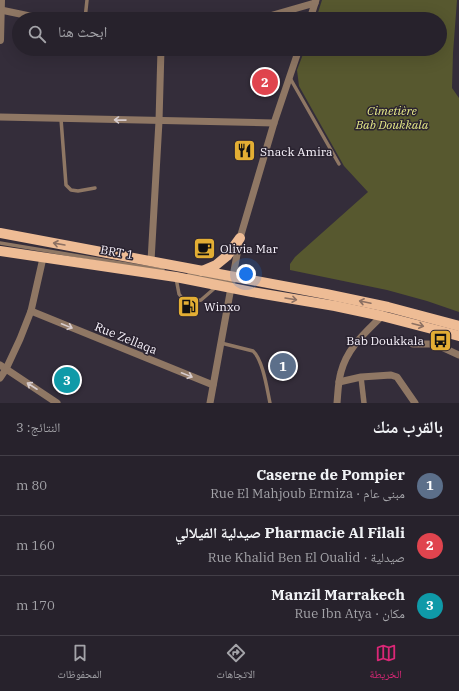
<!DOCTYPE html>
<html lang="ar">
<meta charset="utf-8">
<style>
body{margin:0;font-family:"IBM Plex Serif","Noto Naskh Arabic",serif;background:#332f38;color:#f1f3f6;direction:rtl}
.you{position:absolute;left:246px;top:274px;width:14px;height:14px;margin:-10px;border:3px solid #fff;border-radius:50%;background:#1a73e8;box-shadow:0 0 0 6px #1a73e833}
.badge{display:grid;place-items:center;width:26px;height:26px;border-radius:50%;background:#db2777;color:#fff;font-size:13px;font-weight:700}
.pin{position:absolute;translate:-50% -50%;border:2px solid #fff;box-shadow:0 1px 4px #0006}
.list{margin:0;padding:0;list-style:none}
h2{display:flex;justify-content:space-between;align-items:center;height:52px;margin:0;padding:0 16px;font-size:17px}
h2 small{font-size:13px;font-weight:400;color:#a4a4a9}
.list li{display:grid;grid-template-columns:26px 1fr auto;gap:12px;align-items:center;box-sizing:border-box;height:60px;padding:0 16px;border-top:1px solid #433f48}
.list b{display:block;font-size:15px;white-space:nowrap}
.list p{margin:0;font-size:13px;white-space:nowrap;color:#a4a4a9}
.list em{font-size:13px;font-style:normal;color:#a4a4a9}
.icon{flex:none;width:22px;height:22px;fill:none;stroke:currentColor;stroke-width:2;stroke-linecap:round;stroke-linejoin:round}
.map{position:relative;flex:none;width:459px;height:403px;overflow:hidden;direction:ltr}
.search{position:absolute;background:#27222c;box-shadow:0 4px 16px #0002;left:12px;right:12px;top:12px;height:44px;display:flex;align-items:center;gap:10px;box-sizing:border-box;padding:0 14px;border-radius:22px;color:#a4a4a9;font-size:15px}
.sheet{height:232px;background:#27222c}
nav{display:flex;justify-content:space-around;align-items:center;box-sizing:border-box;height:56px;border-top:1px solid #433f48;background:#27222c;font-size:11px;color:#a4a4a9}
nav a{display:grid;justify-items:center;gap:2px}
nav .on{color:#db2777}
.map>svg:first-child{display:block}
.green{fill:#57582f}
.lines{fill:none;stroke-linecap:round;stroke-linejoin:round}
.service{stroke:#8f7764;stroke-width:3.5}
.pedestrian{stroke:#8f7764;stroke-width:5.5}
.minor{stroke:#8f7764;stroke-width:7}
.tertiary{stroke:#8f7764;stroke-width:8}
.primary{stroke:#eebc95;stroke-width:10}
.oneway{stroke:#d8cdce}
.oneway2{stroke:#8c7062}
.labels{text-anchor:middle;dominant-baseline:central;stroke-width:3;stroke-linejoin:round;paint-order:stroke}
.park-label{font-size:12px;font-style:italic;fill:#e7ea88;stroke:#2a2330}
.poi-label{font-size:12px;fill:#f7f2fb;stroke:#2a2330;text-anchor:start}
.street-label{font-size:12px;fill:#f7f2fb;stroke:#2a2330}
</style>
<div class="map">
<svg width="459" height="403" viewBox="0 0 459 403">
<rect width="100%" height="100%" fill="#342d3a"/>
<!-- green -->
<path class="green" d="M322,0H457L453,53L452,88L459,98V312L427,301L387,290L290,270V264L295,257L368,192L344,166L299,86L297,70L305,49H440V19H316Z"/>
<g class="lines">
<!-- service -->
<g class="service">
<path d="M85,19L87,0"/>
<path d="M290,78L339,164"/>
<path d="M61,119L66,185L71,190L78,191L95,188"/>
<path d="M0,243L163,270"/>
<path d="M189,274L232,283"/>
<path d="M176,278L179,294L182,298"/>
<path d="M196,301L201,300L216,287"/>
<path d="M221,343L253,351C263,360 267,389 270,403"/>
</g>
<!-- pedestrian -->
<path class="pedestrian" d="M361,377L364,403"/>
<!-- minor -->
<g class="minor">
<path d="M1,10L44,19"/>
<path d="M259,19L315,3"/>
<path d="M310,19L316,0"/>
<path d="M0,117L274,123"/>
<path d="M151,261L159,121L161,49"/>
<path d="M31,311L213,385"/>
<path d="M413,344H435L459,355"/>
<path d="M0,365L57,403"/>
<path d="M0,378L6,369L20,339L31,311L43,258"/>
<path d="M339,382L361,377L391,375L397,377L415,403"/>
<path d="M210,403L240,238L274,123L299,49"/>
<path d="M337,403C338,393 338,382 341,372C347,348 365,333 382,316"/>
</g>
<!-- tertiary -->
<path class="tertiary" d="M0,40L1,0"/>
<!-- primary -->
<g class="primary">
<path d="M0,233L326,294L388,307L459,326"/>
<path d="M0,251L176,277L252,292L335,306L382,316L459,336"/>
<path d="M202,271L216,265L227,256L240,238"/>
</g>
</g>
<!-- one-way arrows -->
<defs><path id="oneway-shaft" d="M-6 0H5M1.5-3L5.5 0L1.5 3" fill="none" stroke-width="1.6" stroke-linecap="round" stroke-linejoin="round"/></defs>
<g class="oneway">
<use href="#oneway-shaft" transform="translate(120 120) rotate(-179)"/>
<use href="#oneway-shaft" transform="translate(67 326) rotate(22)"/>
<use href="#oneway-shaft" transform="translate(187 375) rotate(22)"/>
<use href="#oneway-shaft" transform="translate(32 386) rotate(-147)"/>
</g>
<g class="oneway2">
<use href="#oneway-shaft" transform="translate(59 244) rotate(-170)"/>
<use href="#oneway-shaft" transform="translate(291 299) rotate(9)"/>
<use href="#oneway-shaft" transform="translate(365 302) rotate(-168)"/>
<use href="#oneway-shaft" transform="translate(418 325) rotate(14)"/>
</g>
<!-- icons -->
<defs>
<symbol id="restaurant-square" viewBox="-11 -11 22 22"><rect x="-9" y="-9" width="18" height="18" rx="4" fill="#e3ae34" stroke="#2a2330"/><path d="M-5-6h1v4h1v-4h1v4h1v-4h1v5L-1.5 .5V6h-2V.5L-5-1ZM5-6V6H3V1.5H1.5Q1.5-4 5-6Z" fill="#111"/></symbol>
<symbol id="cafe-square" viewBox="-11 -11 22 22"><rect x="-9" y="-9" width="18" height="18" rx="4" fill="#e3ae34" stroke="#2a2330"/><path d="M-5.5-4.5H6V0H3Q3 3.5 0 3.5H-2.5Q-5.5 3.5-5.5 0ZM3-3.2v2h1.7v-2ZM-6 4.5H4V6H-6Z" fill="#111"/></symbol>
<symbol id="fuel-square" viewBox="-11 -11 22 22"><rect x="-9" y="-9" width="18" height="18" rx="4" fill="#e3ae34" stroke="#2a2330"/><path d="M-5.5-6h7V0h2V4h1.3V-2.5L3-4.5l.8-.8L6-3V5H2.5V1h-1V6h-7ZM-4.2-4.7v3.2H.2V-4.7Z" fill="#111"/></symbol>
<symbol id="bus-square" viewBox="-11 -11 22 22"><rect x="-9" y="-9" width="18" height="18" rx="4" fill="#e3ae34" stroke="#2a2330"/><path d="M-5-6H5V4H4V6H2V4H-2V6H-4V4H-5ZM-3.5-4V0h7V-4ZM-3.5 1.2v1.5H-2V1.2ZM2 1.2v1.5H3.5V1.2Z" fill="#111"/></symbol>
</defs>
<g fill-rule="evenodd">
<use href="#restaurant-square" x="232" y="138" width="25" height="25"/>
<use href="#cafe-square" x="192" y="236" width="25" height="25"/>
<use href="#fuel-square" x="176" y="294" width="25" height="25"/>
<use href="#bus-square" x="428" y="328" width="25" height="25"/>
</g>
<g class="labels">
<!-- park labels -->
<g class="park-label">
<text x="392" y="110">Cimetière<tspan x="392" dy="14">Bab Doukkala</tspan></text>
</g>
<!-- poi labels -->
<g class="poi-label">
<text x="260" y="151">Snack Amira</text>
<text x="220" y="248">Olivia Mar</text>
<text x="204" y="306">Winxo</text>
<text x="424" y="340" text-anchor="end">Bab Doukkala</text>
</g>
<!-- street labels -->
<g class="street-label">
<text transform="translate(117 252) rotate(10)">BRT 1</text>
<text transform="translate(126 338) rotate(22)">Rue Zellaqa</text>
</g>
</g>
</svg>
<div class="you"></div>
<div class="pin badge" style="left:283px;top:366px;background:#5c6f8a">1</div>
<div class="pin badge" style="left:265px;top:82px;background:#e0444e">2</div>
<div class="pin badge" style="left:67px;top:380px;background:#0f9aa8">3</div>
<div class="search"><svg class="icon" aria-label="search" viewBox="0 0 24 24"><circle cx="10" cy="10" r="6"/><path d="M15 15l6 6"/></svg>ابحث هنا</div>
</div>
<section class="sheet">
<h2>بالقرب منك<small>النتائج: 3</small></h2>
<ul class="list">
<li><span class="badge" style="background:#5c6f8a">1</span><div><b>Caserne de Pompier</b><p>مبنى عام · Rue El Mahjoub Ermiza</p></div><em>80 m</em></li>
<li><span class="badge" style="background:#e0444e">2</span><div><b>Pharmacie Al Filali صيدلية الفيلالي</b><p>صيدلية · Rue Khalid Ben El Oualid</p></div><em>160 m</em></li>
<li><span class="badge" style="background:#0f9aa8">3</span><div><b>Manzil Marrakech</b><p>مكان · Rue Ibn Atya</p></div><em>170 m</em></li>
</ul>
</section>
<nav>
<a class="on"><svg class="icon" aria-label="map" viewBox="0 0 24 24"><path d="M3 6l6-2 6 2 6-2v14l-6 2-6-2-6 2zM9 4v14M15 6v14"/></svg>الخريطة</a>
<a><svg class="icon" aria-label="directions" viewBox="0 0 24 24"><path d="M12 3l9 9-9 9-9-9zM9 14v-3h6M13 9l2 2-2 2"/></svg>الاتجاهات</a>
<a><svg class="icon" aria-label="saved" viewBox="0 0 24 24"><path d="M7 4h10v16l-5-4-5 4z"/></svg>المحفوظات</a>
</nav>
